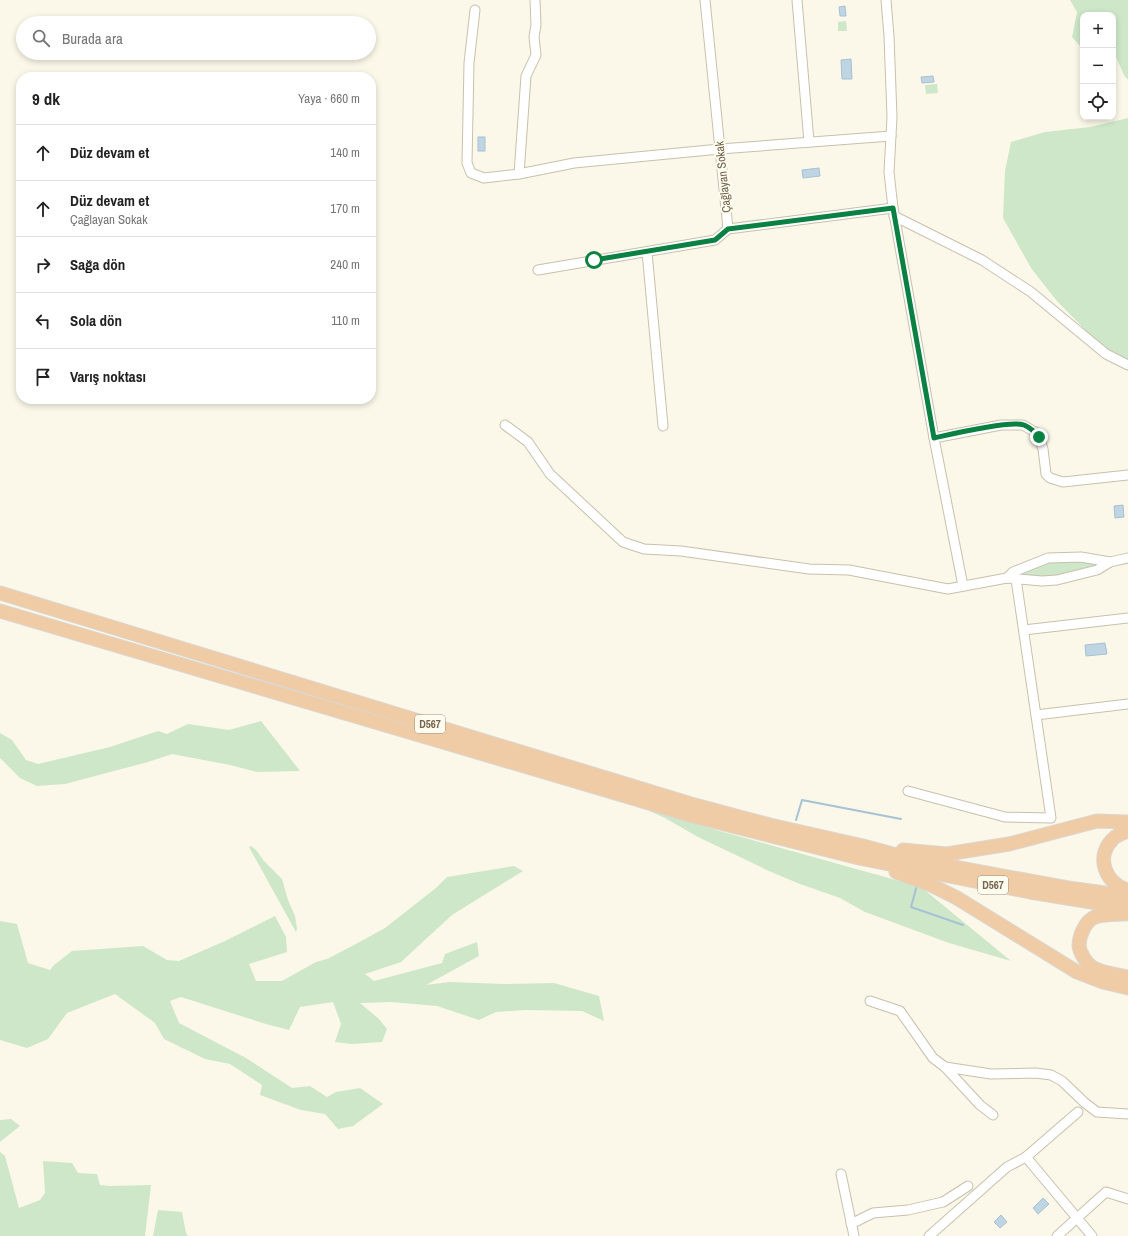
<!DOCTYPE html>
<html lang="tr">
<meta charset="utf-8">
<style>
body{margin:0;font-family:"Archivo Narrow",sans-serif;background:#f6f6f6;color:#222}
.controls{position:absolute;right:12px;top:12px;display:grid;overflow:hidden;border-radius:8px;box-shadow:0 2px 6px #0003}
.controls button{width:36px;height:36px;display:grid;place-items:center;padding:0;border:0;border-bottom:1px solid #e0e0e0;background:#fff;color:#222;font:20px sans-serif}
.stop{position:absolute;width:12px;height:12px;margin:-9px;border:3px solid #0b8043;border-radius:50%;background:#fff}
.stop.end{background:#0b8043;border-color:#fff;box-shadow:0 1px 4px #0008}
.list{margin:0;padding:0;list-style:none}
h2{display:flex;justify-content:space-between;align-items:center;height:52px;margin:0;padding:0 16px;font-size:17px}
h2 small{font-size:13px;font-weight:400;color:#767676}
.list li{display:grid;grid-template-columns:26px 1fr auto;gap:12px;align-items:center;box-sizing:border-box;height:56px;padding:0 16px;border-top:1px solid #e0e0e0}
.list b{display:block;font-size:15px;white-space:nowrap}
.list p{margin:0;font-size:13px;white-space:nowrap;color:#767676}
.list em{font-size:13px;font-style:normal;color:#767676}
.icon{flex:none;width:22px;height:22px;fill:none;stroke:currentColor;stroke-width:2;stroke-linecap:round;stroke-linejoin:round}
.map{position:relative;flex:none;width:1128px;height:1236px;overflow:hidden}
.search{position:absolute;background:#fff;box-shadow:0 2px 6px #0003;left:16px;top:16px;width:360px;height:44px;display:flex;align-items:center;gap:10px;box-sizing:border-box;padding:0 14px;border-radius:22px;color:#767676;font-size:15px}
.panel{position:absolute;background:#fff;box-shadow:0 2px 6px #0003;left:16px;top:72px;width:360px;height:332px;border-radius:16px}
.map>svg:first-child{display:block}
.green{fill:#cde7c8}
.water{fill:#bfd5e3;stroke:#a6c2d4}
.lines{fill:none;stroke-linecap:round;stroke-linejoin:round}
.stream{stroke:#a6c2d4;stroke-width:2}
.minor-casing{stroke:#c9c0ad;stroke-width:11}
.highway-casing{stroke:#dbd7d1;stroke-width:15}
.minor{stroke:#fff;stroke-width:9}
.highway{stroke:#efcba6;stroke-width:13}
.route{stroke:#0b8043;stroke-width:5}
.labels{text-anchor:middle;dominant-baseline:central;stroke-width:4;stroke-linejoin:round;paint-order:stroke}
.shield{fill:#fefbef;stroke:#9d917f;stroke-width:1}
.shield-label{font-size:11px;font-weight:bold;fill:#73644f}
.street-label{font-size:12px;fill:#73644f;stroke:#fefbef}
</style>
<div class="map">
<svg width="1128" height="1236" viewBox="0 0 1128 1236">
<rect width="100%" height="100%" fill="#fbf8e9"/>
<!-- green -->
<g class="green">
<path d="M1070,0H1128V80L1124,75L1113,50V15H1083V49L1072,37L1077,12Z"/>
<path d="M846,21L847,31H838V22Z"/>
<path d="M937,84L938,93L926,94L925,85Z"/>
<path d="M1128,118V362L1107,352L1056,300L1031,268L1003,218L1005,171L1011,142L1045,132L1090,127Z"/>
<path d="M1052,559L1100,562V566L1052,579L1013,575Z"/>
<path d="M261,721L300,771L257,772L230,765L172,754L148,762L65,784L37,786L20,778L0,758V733L12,740L26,760L38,764L110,747L158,731L167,734L188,724L229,730Z"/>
<path d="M647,810L668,814L716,830L921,887L1011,961L949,943L865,912L840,898L800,884L769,871L698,837L665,818Z"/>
<path d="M251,846L256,850L264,861L282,879L288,900L295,916L297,929L296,932L249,847Z"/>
<path d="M514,866L523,871L452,915L401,962L365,974L374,981L442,963L445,954L477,942L479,956L426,985L449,982L504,984L554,983L599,996L604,1021L582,1011L525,1010L496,1012L479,1020L437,1006L391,1002L360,1003L379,1019L387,1029L382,1042L352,1044L335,1042L341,1024L333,1002L300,1007L289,1030L266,1024L181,997L170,1001L179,1023L246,1058L292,1088L310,1086L327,1097L336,1092L360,1088L383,1104L353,1126L338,1129L325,1114L301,1110L260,1095L262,1085L230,1064L205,1059L164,1039L155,1023L115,994L67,1013L48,1039L27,1048L0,1040V921L17,924L28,963L50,970L54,965L72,951L143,946L167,960L179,961L225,941L275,916L286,937L287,952L249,964L256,981H282L316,962L327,959L354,945L385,928L436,888L447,877Z"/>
<path d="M11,1119L20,1126L0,1142V1120Z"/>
<path d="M0,1152L5,1156L19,1208L40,1200L45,1193L43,1161L72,1163L78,1173L97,1174L100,1185L111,1186L151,1185L145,1236H0Z"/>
<path d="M158,1210L182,1212L186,1233L188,1236H153Z"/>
</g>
<!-- water -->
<g class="water">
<path d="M845,6L846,16H840L839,7Z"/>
<path d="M851,59L852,79H842L841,60Z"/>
<path d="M933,76L934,82L922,83L921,77Z"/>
<rect x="478" y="137" width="7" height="14"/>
<path d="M819,168L820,176L803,178L802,170Z"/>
<path d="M1123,505L1124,517L1115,518L1114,506Z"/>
<path d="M1105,643L1107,654L1086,656L1085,645Z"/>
<path d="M1043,1198L1049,1204L1038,1214L1033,1208Z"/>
<path d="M1001,1215L1007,1222L1000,1228L994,1222Z"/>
</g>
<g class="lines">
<!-- stream -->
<g class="stream">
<path d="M796,820L802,800L901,819"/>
<path d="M917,885L911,907L963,925"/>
</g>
<defs>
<g id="minor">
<path d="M705,0L728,229L893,208"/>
<path d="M797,0L809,142"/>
<path d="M886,0L889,36L892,117L889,172L893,208L934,438L963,586"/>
<path d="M475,10L469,63L467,163L471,173L484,178L519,174L574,163L720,149L891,136"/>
<path d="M519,174L526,76L536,55L534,37L536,25L535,0"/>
<path d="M894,216L982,260L1031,292L1106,354L1128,365"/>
<path d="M647,252L663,426"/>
<path d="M538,270L715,240L728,229"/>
<path d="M505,425L528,442L550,474L623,542L644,549L681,551L809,569L849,570L948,589L1007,578L1042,581L1057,580L1097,570L1110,562L1128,558"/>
<path d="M934,438L1001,425H1023L1035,432L1039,437L1043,449L1046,474L1050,478L1063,482L1128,475"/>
<path d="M1007,578L1013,572L1048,558L1081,557L1110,562"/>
<path d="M1024,630L1128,618"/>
<path d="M1036,715L1128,704"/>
<path d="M908,791L1005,817L1051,818L1016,579"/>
<path d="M870,1001L900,1011L933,1058L945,1067L980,1105L993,1115"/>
<path d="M945,1067L991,1074L1036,1073L1051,1075L1062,1081L1085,1103L1097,1112L1128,1114"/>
<path d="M1026,1157L1092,1236"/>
<path d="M841,1174L854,1236"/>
<path d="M851,1224L873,1213L908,1210L943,1202L968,1186"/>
<path d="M929,1236L1007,1167L1026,1157L1078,1112"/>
<path d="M1057,1236L1106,1192L1128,1199"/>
</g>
<g id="highway">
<path d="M0,593L691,804L770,825L863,846L911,859L1068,888L1128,896"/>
<path d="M0,611L693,816L859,858L1030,892L1128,908"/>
<path d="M1128,831C1122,833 1116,835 1112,840C1095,858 1106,884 1128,890"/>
<path d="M903,850L947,854L1009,844L1097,821L1128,822"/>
<path d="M896,872L931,885L957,898L1077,972L1103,982L1128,988"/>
<path d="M1125,914C1116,914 1104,914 1095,917C1085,921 1079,936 1079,946C1080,953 1086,963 1092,967C1101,973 1118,975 1128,977"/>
</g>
</defs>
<!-- minor casing -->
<use href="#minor" class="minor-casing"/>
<!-- highway casing -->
<use href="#highway" class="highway-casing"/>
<!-- minor -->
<use href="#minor" class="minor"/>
<!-- highway -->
<use href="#highway" class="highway"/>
</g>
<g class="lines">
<!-- route -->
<path class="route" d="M594,260L715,240L728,229L893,208L934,438C952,434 1010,420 1024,425C1031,428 1035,432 1039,437"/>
</g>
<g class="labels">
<!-- shield labels -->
<g class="shield">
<rect x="415" y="715" width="30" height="18" rx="3"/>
<rect x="978" y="876" width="30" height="18" rx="3"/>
</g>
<g class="shield-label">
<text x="430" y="724">D567</text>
<text x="993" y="885">D567</text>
</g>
<!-- street labels -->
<g class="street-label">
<text transform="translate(723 177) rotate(-96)">Çağlayan Sokak</text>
</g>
</g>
</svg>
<div class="controls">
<button>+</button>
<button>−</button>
<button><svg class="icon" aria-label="locate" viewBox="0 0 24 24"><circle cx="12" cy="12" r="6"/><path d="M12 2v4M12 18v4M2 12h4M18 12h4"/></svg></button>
</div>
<div class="stop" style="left:594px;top:260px"></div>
<div class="stop end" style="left:1039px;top:437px"></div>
<div class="search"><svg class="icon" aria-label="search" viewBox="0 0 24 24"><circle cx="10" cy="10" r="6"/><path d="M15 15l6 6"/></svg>Burada ara</div>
<section class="panel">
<h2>9 dk<small>Yaya · 660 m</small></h2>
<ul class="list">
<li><svg class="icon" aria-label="ahead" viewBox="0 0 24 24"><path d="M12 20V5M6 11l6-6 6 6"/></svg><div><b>Düz devam et</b></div><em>140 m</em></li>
<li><svg class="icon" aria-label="ahead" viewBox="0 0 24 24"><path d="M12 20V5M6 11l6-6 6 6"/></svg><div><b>Düz devam et</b><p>Çağlayan Sokak</p></div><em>170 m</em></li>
<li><svg class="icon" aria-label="right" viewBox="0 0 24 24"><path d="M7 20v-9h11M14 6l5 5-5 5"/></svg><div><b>Sağa dön</b></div><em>240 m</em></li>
<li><svg class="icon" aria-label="left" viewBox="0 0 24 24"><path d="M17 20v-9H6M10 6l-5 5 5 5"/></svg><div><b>Sola dön</b></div><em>110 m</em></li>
<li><svg class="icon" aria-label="arrive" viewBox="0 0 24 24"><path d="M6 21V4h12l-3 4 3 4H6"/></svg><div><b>Varış noktası</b></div></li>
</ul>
</section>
</div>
